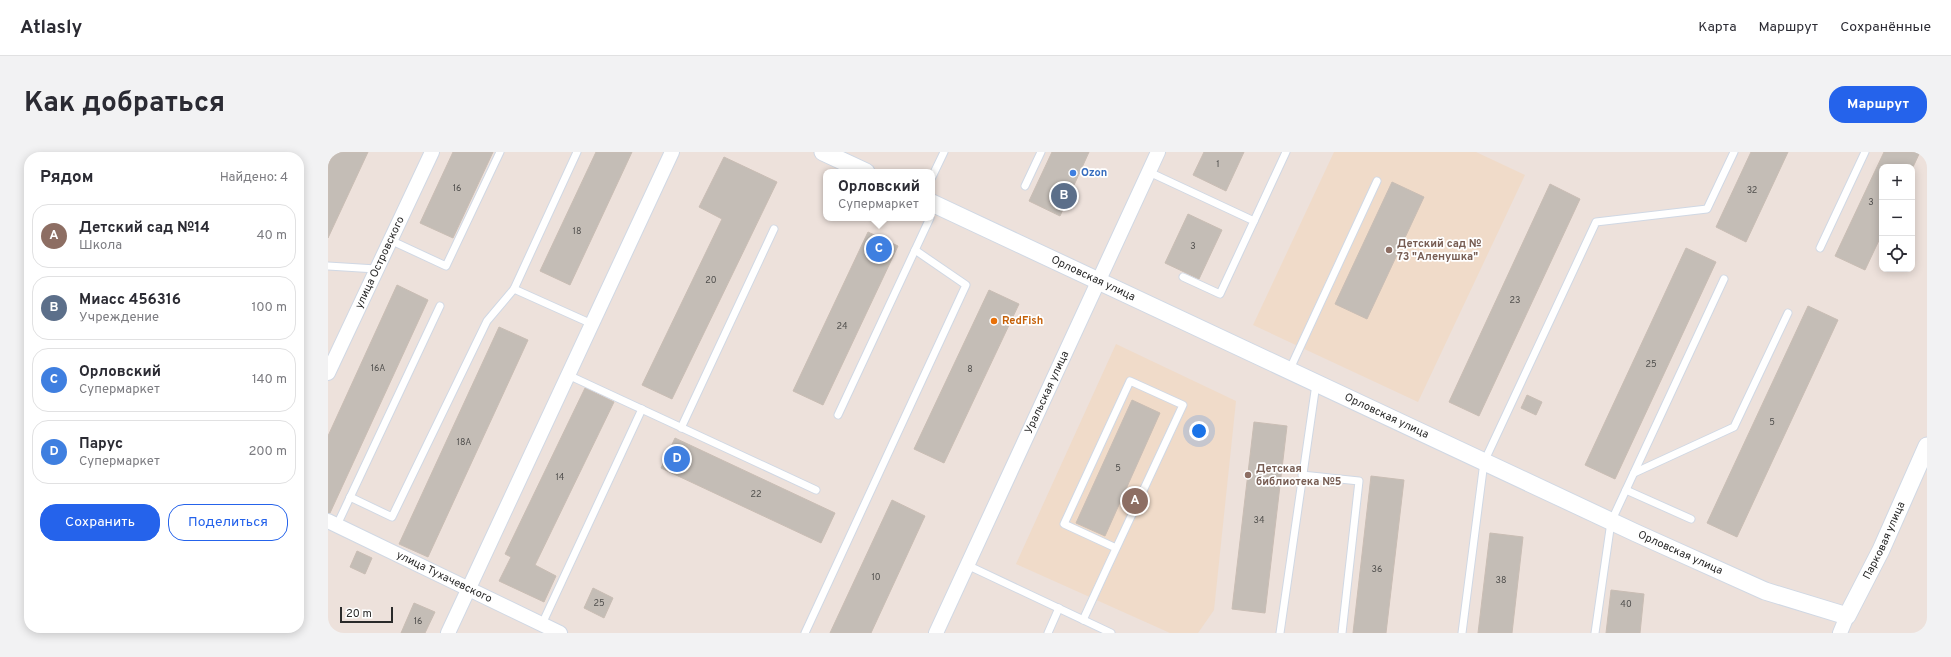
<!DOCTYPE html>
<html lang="ru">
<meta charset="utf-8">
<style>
body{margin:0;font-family:Overpass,sans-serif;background:#f2f2f3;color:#2b2b33}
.controls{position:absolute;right:12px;top:12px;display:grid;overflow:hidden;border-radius:8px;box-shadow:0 2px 10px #0003}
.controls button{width:36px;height:36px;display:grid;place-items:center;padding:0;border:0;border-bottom:1px solid #e1e1e2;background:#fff;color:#2b2b33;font:20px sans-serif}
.scale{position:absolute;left:12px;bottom:10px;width:53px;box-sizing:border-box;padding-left:4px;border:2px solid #2a2a2a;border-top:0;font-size:11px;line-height:14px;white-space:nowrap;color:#2a2a2a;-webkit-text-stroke:3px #fff;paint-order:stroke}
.you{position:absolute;left:871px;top:279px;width:14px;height:14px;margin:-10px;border:3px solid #fff;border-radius:50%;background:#1a73e8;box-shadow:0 0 0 6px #1a73e833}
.badge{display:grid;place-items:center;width:26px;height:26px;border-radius:50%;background:#2563eb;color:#fff;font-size:13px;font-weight:700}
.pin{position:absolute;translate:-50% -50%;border:2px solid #fff;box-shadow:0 1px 4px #0006}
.popup{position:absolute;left:495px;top:17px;width:112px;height:52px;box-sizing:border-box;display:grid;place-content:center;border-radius:8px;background:#fff;filter:drop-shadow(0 1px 3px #0005);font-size:13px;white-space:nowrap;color:#7c7c81}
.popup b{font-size:15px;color:#2b2b33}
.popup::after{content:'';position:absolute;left:50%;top:100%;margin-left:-8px;border:8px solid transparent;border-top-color:#fff}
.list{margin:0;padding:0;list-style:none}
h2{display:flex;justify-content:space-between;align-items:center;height:52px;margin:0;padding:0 16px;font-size:17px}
h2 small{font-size:13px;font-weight:400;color:#7c7c81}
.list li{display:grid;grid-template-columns:26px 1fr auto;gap:12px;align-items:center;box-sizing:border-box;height:64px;margin:0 8px 8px;padding:0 8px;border:1px solid #e1e1e2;border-radius:16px}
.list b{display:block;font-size:15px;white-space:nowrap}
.list p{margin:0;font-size:13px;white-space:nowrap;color:#7c7c81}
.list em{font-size:13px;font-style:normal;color:#7c7c81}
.actions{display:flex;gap:8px;padding:12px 16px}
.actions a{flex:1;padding:9px 0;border:1px solid #2563eb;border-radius:16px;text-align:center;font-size:14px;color:#2563eb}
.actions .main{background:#2563eb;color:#fff}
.icon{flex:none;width:22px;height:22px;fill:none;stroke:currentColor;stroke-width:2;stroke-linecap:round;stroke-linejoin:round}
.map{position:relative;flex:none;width:1599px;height:481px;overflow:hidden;border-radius:16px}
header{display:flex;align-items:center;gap:24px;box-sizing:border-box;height:56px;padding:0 20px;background:#fff;border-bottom:1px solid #e1e1e2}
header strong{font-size:19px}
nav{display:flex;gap:22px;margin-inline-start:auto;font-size:14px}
.intro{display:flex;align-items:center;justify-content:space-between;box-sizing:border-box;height:96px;padding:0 24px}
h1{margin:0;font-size:28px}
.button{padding:10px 18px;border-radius:16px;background:#2563eb;color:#fff;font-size:14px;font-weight:700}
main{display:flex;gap:24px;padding:0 24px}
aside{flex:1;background:#fff;border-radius:16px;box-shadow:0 2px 10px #0003}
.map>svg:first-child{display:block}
.education{fill:#f0dbc9}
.building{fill:#c4bdb6;stroke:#c9bdb4}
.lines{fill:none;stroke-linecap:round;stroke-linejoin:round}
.service-casing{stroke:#d0d8e4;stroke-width:9}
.minor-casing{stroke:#d0d8e4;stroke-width:16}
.tertiary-casing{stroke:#d0d8e4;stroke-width:19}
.service{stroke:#fff;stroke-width:7}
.minor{stroke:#fff;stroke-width:14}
.tertiary{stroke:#fff;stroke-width:17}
.shop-dot{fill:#3f7fe0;stroke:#fff;stroke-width:1.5}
.education-dot{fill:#8d6e63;stroke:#fff;stroke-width:1.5}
.food-dot{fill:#e8710a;stroke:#fff;stroke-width:1.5}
.labels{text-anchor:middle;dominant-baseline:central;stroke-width:3.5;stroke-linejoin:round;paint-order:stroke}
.number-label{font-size:9px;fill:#504f4d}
.shop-label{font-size:11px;font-weight:bold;fill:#366cbe;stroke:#fff;text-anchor:start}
.education-label{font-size:11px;font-weight:bold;fill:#785e54;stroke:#fff;text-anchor:start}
.street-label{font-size:11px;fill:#2a2a2a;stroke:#fff}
.food-label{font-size:11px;font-weight:bold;fill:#c56008;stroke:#fff;text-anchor:start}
</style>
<header>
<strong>Atlasly</strong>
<nav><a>Карта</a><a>Маршрут</a><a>Сохранённые</a></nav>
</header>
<div class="intro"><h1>Как добраться</h1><a class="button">Маршрут</a></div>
<main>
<aside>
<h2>Рядом<small>Найдено: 4</small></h2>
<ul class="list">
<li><span class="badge" style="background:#8d6e63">A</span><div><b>Детский сад №14</b><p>Школа</p></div><em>40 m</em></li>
<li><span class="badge" style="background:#5c6f8a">B</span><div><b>Миасс 456316</b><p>Учреждение</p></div><em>100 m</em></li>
<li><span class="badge" style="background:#3f7fe0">C</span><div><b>Орловский</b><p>Супермаркет</p></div><em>140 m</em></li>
<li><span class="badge" style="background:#3f7fe0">D</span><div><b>Парус</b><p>Супермаркет</p></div><em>200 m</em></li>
</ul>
<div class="actions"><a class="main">Сохранить</a><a>Поделиться</a></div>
</aside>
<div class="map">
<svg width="1599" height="481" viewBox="0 0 1599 481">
<rect width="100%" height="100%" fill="#ede1db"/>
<!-- education -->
<g class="education">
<path d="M1006,0H1148L1197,23L1090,250L925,173Z"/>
<path d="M788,192L908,249L886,458L870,481H842L688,412Z"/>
</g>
<!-- building -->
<g class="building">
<path d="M6,0H40L0,86V13Z"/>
<path d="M125,0H165L125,86L92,71Z"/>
<path d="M268,0H304L242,133L212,119Z"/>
<path d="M724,0H761L732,64L701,49Z"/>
<path d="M876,0H916L898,39L865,23Z"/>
<path d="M1423,0H1460L1418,90L1388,75Z"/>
<path d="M1556,0H1592L1585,15H1554V82L1537,118L1507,104Z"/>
<path d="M396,5L449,30L344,247L314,233L394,67L371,55Z"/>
<path d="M1064,30L1096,45L1039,167L1007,152Z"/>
<path d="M1222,32L1252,47L1151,264L1121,250Z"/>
<path d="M860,62L894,78L871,127L837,111Z"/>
<path d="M540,80L570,94L495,253L465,239Z"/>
<path d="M1358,96L1388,110L1287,327L1257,313Z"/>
<path d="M69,133L100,148L2,361H0V284Z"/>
<path d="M661,138L691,152L616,311L586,297Z"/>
<path d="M1480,154L1510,168L1409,385L1379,371Z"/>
<path d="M171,175L200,188L100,405L71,392Z"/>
<path d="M257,236L286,250L207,413L228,424L216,450L171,429L183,405L177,402Z"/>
<path d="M1199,243L1214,250L1208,263L1193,256Z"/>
<path d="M804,248L832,261L777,384L748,371Z"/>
<path d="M926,270L959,274L937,461L904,457Z"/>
<path d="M347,286L507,361L493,391L333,316Z"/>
<path d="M1043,324L1076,328L1058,481H1025Z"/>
<path d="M564,348L597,364L543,481H502Z"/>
<path d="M1162,381L1195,385L1184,481H1150Z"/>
<path d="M29,399L44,406L37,422L22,415Z"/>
<path d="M265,436L285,446L276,466L256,456Z"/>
<path d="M1283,438L1316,442L1312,481H1278Z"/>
<path d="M86,451L107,460L97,481H73Z"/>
</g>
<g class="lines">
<defs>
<g id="service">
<path d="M821,20L926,69L892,142L855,125"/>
<path d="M604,25L616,0"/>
<path d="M697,34L713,0"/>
<path d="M926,69L958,0"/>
<path d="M62,88L118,114L172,0"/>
<path d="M1492,96L1537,0"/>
<path d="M0,114L48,117"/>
<path d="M186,137L264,172"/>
<path d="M961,219L1049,29"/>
<path d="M240,223L488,338"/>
<path d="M510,263L602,66"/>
<path d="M353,276L446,77"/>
<path d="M1306,321L1406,275L1460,161"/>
<path d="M974,323L1031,329L1014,481"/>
<path d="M1298,338L1363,367"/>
<path d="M22,345L64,365L159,169L186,137L249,0"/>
<path d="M9,373L112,154"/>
<path d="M639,413L783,481"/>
<path d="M755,468C788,396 822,324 855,253L802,229L736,372L788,396"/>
<path d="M214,472L314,257"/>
<path d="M477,481L638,133L587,98"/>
<path d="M720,481L731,456"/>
<path d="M952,481L988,232"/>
<path d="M1134,481L1156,310L1268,70L1379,57L1406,0"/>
<path d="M1267,481L1283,370L1396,127"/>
</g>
<g id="minor">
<path id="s1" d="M0,221L104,0"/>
<path id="s2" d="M0,369L232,481"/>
<path d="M120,481L344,0"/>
<path id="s3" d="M608,481L830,0"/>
<path d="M1512,481L1519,464"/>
</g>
<g id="tertiary">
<path d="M495,0L538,20"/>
<path id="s4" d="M604,51L1308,381L1437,439L1519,464L1553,398L1599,294"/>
</g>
</defs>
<!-- service casing -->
<use href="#service" class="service-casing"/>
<!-- minor casing -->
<use href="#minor" class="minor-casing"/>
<!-- tertiary casing -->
<use href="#tertiary" class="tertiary-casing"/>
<!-- service -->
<use href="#service" class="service"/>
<!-- minor -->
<use href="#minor" class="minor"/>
<!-- tertiary -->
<use href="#tertiary" class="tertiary"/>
</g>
<!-- markers -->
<circle class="shop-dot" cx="745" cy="21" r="4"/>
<g class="education-dot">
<circle cx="1061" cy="98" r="4"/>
<circle cx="920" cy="323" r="4"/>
</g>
<circle class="food-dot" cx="666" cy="169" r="4"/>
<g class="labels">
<!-- number labels -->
<g class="number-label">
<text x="890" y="12">1</text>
<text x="129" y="36">16</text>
<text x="1424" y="38">32</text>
<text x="1543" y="50">3</text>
<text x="249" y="79">18</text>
<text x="865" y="94">3</text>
<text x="383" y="128">20</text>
<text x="1187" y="148">23</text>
<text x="514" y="174">24</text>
<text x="1323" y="212">25</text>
<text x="50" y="216">16А</text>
<text x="642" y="217">8</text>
<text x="1444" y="270">5</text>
<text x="136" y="290">18А</text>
<text x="790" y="316">5</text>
<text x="232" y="325">14</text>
<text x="428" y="342">22</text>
<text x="931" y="368">34</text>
<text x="1049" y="417">36</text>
<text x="548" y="425">10</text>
<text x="1173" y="428">38</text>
<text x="271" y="451">25</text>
<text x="1298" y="452">40</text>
<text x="90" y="469">16</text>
</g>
<!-- shop labels -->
<g class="shop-label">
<text x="753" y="21">Ozon</text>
</g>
<!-- education labels -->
<g class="education-label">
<text x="1069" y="92">Детский сад №<tspan x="1069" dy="13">73 "Аленушка"</tspan></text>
<text x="928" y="317">Детская<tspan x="928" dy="13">библиотека №5</tspan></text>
</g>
<!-- street labels -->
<g class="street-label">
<text stroke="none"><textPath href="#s1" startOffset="122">улица Островского</textPath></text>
<text stroke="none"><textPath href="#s4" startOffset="178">Орловская улица</textPath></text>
<text stroke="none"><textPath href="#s3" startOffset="265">Уральская улица</textPath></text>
<text stroke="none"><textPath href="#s4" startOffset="502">Орловская улица</textPath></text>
<text stroke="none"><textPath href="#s4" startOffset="1089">Парковая улица</textPath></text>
<text stroke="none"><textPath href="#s4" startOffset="826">Орловская улица</textPath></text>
<text stroke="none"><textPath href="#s2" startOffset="129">улица Тухачевского</textPath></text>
</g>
<!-- food labels -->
<g class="food-label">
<text x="674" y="169">RedFish</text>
</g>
</g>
</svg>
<div class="controls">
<button>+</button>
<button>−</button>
<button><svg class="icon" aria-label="locate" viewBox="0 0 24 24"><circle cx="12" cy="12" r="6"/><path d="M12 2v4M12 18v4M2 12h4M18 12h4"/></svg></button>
</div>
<div class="scale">20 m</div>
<div class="you"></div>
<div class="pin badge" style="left:807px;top:349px;background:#8d6e63">A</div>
<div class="pin badge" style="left:736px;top:44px;background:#5c6f8a">B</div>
<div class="pin badge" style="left:551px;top:97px;background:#3f7fe0">C</div>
<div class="popup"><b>Орловский</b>Супермаркет</div>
<div class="pin badge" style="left:349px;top:307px;background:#3f7fe0">D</div>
</div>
</main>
